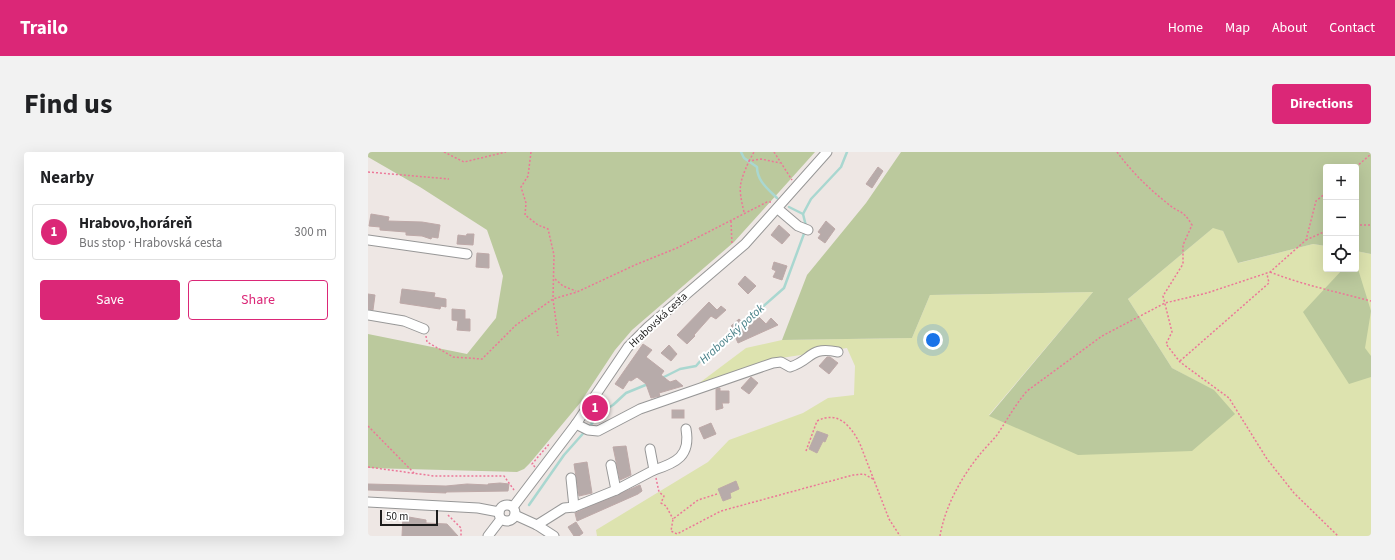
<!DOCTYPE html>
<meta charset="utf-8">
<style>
body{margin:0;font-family:"Source Sans 3",sans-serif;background:#f2f2f2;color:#202124}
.controls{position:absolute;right:12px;top:12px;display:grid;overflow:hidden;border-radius:4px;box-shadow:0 4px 16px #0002}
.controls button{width:36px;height:36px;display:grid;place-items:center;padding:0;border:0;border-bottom:1px solid #e0e0e0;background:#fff;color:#202124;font:20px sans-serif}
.scale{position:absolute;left:12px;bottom:10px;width:58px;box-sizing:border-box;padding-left:4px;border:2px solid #1d1d1d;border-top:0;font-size:11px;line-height:14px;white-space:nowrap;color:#1d1d1d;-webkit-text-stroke:3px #fff;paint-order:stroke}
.you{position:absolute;left:565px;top:188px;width:14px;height:14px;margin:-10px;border:3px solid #fff;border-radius:50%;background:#1a73e8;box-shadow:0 0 0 6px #1a73e833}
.badge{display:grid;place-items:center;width:26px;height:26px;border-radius:50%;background:#db2777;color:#fff;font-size:13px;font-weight:700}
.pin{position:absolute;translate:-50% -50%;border:2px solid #fff;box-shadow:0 1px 4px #0006}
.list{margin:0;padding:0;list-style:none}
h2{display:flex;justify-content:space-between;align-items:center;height:52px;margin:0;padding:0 16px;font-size:17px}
h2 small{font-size:13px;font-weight:400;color:#757577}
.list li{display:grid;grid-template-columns:26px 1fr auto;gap:12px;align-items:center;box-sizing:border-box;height:56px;margin:0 8px 8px;padding:0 8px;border:1px solid #e0e0e0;border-radius:4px}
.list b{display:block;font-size:15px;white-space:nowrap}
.list p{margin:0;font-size:13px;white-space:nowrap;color:#757577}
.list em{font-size:13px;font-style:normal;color:#757577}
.actions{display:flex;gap:8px;padding:12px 16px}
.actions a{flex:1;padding:9px 0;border:1px solid #db2777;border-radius:4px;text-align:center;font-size:14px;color:#db2777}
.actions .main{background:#db2777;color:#fff}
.icon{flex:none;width:22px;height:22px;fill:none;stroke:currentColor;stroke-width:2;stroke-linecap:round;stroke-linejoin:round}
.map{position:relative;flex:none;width:1003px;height:384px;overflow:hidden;border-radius:4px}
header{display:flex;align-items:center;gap:24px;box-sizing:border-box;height:56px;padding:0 20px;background:#db2777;color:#fff}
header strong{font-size:19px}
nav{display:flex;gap:22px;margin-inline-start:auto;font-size:14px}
.intro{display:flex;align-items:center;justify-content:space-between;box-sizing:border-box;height:96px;padding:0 24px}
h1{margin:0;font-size:28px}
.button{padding:10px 18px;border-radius:4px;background:#db2777;color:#fff;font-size:14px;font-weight:700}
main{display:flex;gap:24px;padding:0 24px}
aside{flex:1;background:#fff;border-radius:4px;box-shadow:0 4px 16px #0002}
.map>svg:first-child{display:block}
.grass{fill:#dde3af}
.forest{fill:#bbc99d}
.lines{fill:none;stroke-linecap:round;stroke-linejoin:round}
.stream{stroke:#a9d7d0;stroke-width:2.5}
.building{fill:#b7abaa;stroke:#bea9a8}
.minor-casing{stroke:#979797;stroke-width:11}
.path{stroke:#ec7798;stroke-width:1.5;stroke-dasharray:2 2;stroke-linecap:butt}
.minor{stroke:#fff;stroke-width:9}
.labels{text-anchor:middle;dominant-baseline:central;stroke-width:4;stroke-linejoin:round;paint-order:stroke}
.street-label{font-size:11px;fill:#1d1d1d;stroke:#fff}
.water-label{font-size:12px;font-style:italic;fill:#467f86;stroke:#fff}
</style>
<header>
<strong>Trailo</strong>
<nav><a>Home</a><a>Map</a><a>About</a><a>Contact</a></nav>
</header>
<div class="intro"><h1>Find us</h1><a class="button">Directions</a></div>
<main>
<aside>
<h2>Nearby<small></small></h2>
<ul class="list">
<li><span class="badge">1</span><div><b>Hrabovo,horáreň</b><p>Bus stop · Hrabovská cesta</p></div><em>300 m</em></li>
</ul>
<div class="actions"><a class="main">Save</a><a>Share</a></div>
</aside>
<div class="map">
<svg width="1003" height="384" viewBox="0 0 1003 384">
<rect width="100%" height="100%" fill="#eee7e4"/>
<!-- grass -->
<path class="grass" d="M846,75L855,79L871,111L945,92L958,94V117H988V99L1003,102V384H229L228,378L340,310L361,288L435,261L460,246L486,243L487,214L479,196L413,206L330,232L378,196L414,188L544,186L562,143L725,140L621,263L846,239L804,216L760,147Z"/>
<!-- forest -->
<g class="forest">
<path d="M0,0H447L366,90L264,178L247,198L212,251L162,311L156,317L149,320L0,316V182L99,202L128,166L135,124L119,78L52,35L0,5Z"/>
<path d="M533,0H1003V102L988,99V15H958V94L945,92L870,111L855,79L845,76L760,147L804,216L846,238L867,262L824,299L710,303L621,264L725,140L562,143L544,186L414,188L439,123L498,51Z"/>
<path d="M975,117H990L1003,159L997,196L1003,204V225L981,232L935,160Z"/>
</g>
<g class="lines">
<!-- stream -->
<g class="stream">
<path d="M373,0L376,6L389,15C389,29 400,37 409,46"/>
<path d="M421,55L435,62"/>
<path d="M438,74L435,62L443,47L473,15L479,0"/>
<path d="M374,173L416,136L437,79"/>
<path d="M294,226L312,217L328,214L340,200L369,178"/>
<path d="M161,353L196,303L235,259L245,253L258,241L280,232"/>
</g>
</g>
<!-- building -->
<g class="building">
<path d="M510,15L515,19L504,36L498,32Z"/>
<path d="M3,62L21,65L20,69L54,70L72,73L70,86L64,85L63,87L54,84L38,83V80L12,78V75L1,74Z"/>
<path d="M458,69L467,77L457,91L450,86L453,82L450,80Z"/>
<path d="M411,73L422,83L414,92L403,83Z"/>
<path d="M99,82H106L105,93L89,92L90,83L98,84Z"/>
<path d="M109,101L121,102V116L108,115Z"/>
<path d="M406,110L419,114L414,128L405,125L408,119L404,117Z"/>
<path d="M377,124L388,134L380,142L370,132Z"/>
<path d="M34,137L67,141L66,145L78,147V155L73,154L72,157L32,151Z"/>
<path d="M0,142L7,143L5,158L0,157Z"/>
<path d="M341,150L349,158L353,154L358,158L348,167L343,164L326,183L327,184L319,192L309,183Z"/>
<path d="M84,157L97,158V167H102V179L89,178L90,169L84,168Z"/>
<path d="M390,164L398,172L403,166L410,173L370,191L366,182L369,181L363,174L371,167L380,175Z"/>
<path d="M275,192L284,198L278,205L296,219L293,223L302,230L308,228L315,234L291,241L292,244L283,246L278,232L269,225L263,229L261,228L255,237L247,232Z"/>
<path d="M301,193L309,202L303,209L293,201Z"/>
<path d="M459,205H462L470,211L461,222L451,214Z"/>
<path d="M383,225L390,231L381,242L373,236Z"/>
<path d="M352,236V239H361V251H354L355,256L348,258V237Z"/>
<rect x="304" y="258" width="12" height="8"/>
<path d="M343,271L348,282L336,287L331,276Z"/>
<path d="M449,279L460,283L457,290L455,289L449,301L441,297Z"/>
<path d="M258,294L263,323L252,328L245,295Z"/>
<path d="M219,310L224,341L211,344L206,312Z"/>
<path d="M368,329L371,337L362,341L363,346L355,349L350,337Z"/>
<path d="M132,331L141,332L140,339L78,340V341L0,338V332L78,334L99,332L120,333V332Z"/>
<path d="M272,333L274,339L270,342L209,369L207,361Z"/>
<path d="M35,364L58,368V371L79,372L90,384H34Z"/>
<path d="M208,370L215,381L211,384H206L200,375Z"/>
</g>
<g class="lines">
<defs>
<g id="minor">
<path d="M410,57L430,74L440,78"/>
<path d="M0,88L99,102"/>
<path d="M0,163L36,169L56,177"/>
<path d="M208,272L220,278L230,279L272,257L405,211L413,210L422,215C445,208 440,194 470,200"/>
<path d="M286,318C308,311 323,304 318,277"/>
<path d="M248,338L286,318L282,297"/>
<path d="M0,350L110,356L131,360"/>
<circle cx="139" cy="361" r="8"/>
<path d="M145,355L208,272L260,195L280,175L377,92L459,0"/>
<path d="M206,355L248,338L243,313"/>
<path d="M147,363L169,373L186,384"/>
<path d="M169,373L196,356L206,355L203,326"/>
<path d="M120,384L133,367"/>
</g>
</defs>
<!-- minor casing -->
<use href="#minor" class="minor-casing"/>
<!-- path -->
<g class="path">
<path d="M76,0L96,10L138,0"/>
<path d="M163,0L160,24L153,35L158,51L157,63L170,73L180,77L186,103L185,147L190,184"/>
<path d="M406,0L424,28"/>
<path d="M749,0C763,19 780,36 799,51C811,62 814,56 824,73L815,93V112L795,144L804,180L798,192L812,210L861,246L899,307L926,341L970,384"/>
<path d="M381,9L386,0"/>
<path d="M988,15L1003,2"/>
<path d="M0,20L81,27"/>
<path d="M376,60C370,35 371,32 381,9L393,7L412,11"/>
<path d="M363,69L364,93"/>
<path d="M988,73H1003"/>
<path d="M938,88L958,79"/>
<path d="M902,120C935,133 969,140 1003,149"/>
<path d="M187,127L195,134L208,139"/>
<path d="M58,184L59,190L85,205L114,207L148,173L185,147L209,140L267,113L309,96L399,50H403"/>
<path d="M812,209L901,131L899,122"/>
<path d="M0,274L46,321"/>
<path d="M438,299L449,269C470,258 483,274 492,292L521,367L532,384"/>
<path d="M0,315L66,324H136L146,338"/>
<path d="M167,315L164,312L182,291"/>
<path d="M288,326L291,340L296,344L293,351L298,354L305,367"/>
<path d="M349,342L330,348L305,367L303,379L309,382L353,359L485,323L496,322L505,327"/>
<path d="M80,363L93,376V384"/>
<path d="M572,384C577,354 594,324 613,301C618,295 624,289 629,283C639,268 647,253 659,239L734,184L797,151L839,141L902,120L938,88L948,49L958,41"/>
</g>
<!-- minor -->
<use href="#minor" class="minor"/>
</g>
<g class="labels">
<!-- street labels -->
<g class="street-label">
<text transform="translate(290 168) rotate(-43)">Hrabovská cesta</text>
</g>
<!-- water labels -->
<g class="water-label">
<text transform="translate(364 182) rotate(-42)">Hrabovský potok</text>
</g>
</g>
</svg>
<div class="controls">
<button>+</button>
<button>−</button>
<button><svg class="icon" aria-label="locate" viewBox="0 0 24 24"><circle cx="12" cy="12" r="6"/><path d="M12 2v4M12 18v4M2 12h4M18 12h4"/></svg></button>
</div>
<div class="scale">50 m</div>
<div class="you"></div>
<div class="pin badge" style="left:227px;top:256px">1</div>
</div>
</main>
